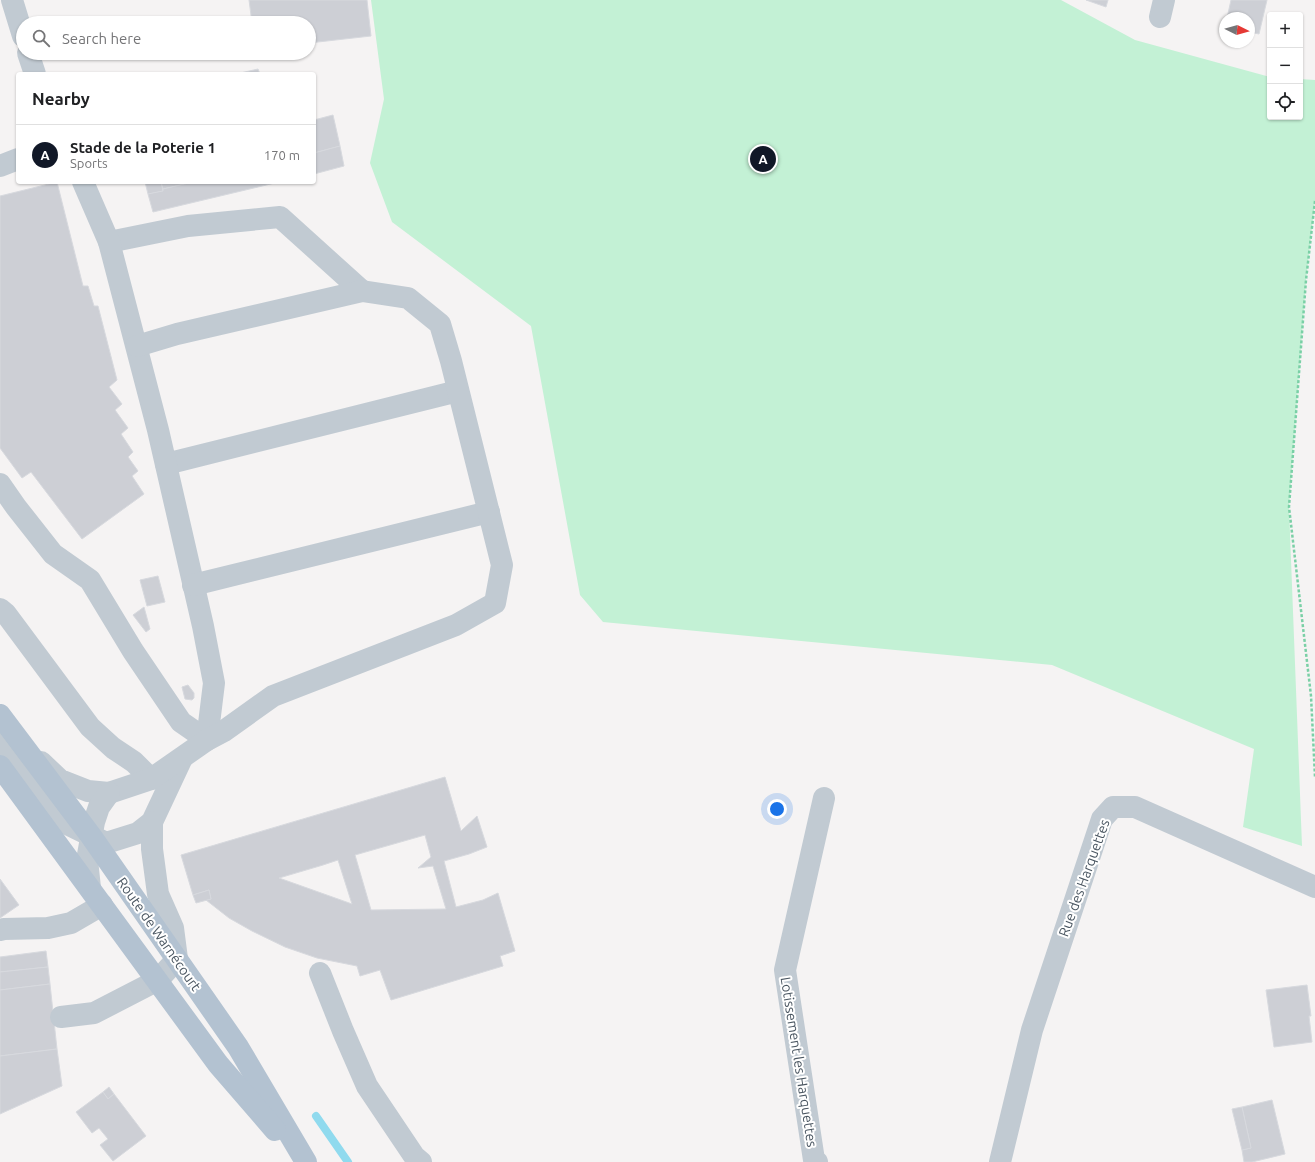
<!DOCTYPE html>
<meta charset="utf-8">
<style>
body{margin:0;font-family:Ubuntu,sans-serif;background:#f6f6f6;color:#202124}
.controls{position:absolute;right:12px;top:12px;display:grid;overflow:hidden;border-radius:4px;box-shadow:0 1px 3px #0004}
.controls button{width:36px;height:36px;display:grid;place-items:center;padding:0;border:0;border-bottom:1px solid #e0e0e0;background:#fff;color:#202124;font:20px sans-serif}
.compass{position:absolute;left:1219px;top:12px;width:36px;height:36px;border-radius:50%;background:#fff;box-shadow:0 1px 3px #0004;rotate:95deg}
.you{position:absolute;left:777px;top:809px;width:14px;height:14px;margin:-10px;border:3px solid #fff;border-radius:50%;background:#1a73e8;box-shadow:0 0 0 6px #1a73e833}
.badge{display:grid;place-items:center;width:26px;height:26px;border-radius:50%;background:#111827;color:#fff;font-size:13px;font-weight:700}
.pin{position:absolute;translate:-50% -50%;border:2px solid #fff;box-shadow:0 1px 4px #0006}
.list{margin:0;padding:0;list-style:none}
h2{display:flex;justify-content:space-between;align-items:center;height:52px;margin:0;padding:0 16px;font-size:17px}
h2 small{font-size:13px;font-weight:400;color:#757577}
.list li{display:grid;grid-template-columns:26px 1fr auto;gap:12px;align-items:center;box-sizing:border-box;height:60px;padding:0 16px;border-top:1px solid #e0e0e0}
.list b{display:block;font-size:15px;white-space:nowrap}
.list p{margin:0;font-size:13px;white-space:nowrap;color:#757577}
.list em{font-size:13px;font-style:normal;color:#757577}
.icon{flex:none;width:22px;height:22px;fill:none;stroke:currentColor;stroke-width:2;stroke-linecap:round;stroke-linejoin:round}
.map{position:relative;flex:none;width:1315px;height:1162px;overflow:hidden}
.search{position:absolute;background:#fff;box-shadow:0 1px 3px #0004;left:16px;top:16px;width:300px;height:44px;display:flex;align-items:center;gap:10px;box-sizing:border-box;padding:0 14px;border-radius:22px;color:#757577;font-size:15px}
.panel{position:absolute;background:#fff;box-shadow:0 1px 3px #0004;left:16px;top:72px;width:300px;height:112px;border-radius:4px}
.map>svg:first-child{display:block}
.green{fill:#c3f1d5}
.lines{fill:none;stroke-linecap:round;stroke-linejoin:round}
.stream{stroke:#90daee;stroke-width:8}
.building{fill:#cdcfd5;stroke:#d7d9de;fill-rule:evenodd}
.path{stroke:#7ad0a6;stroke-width:2.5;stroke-dasharray:3 2;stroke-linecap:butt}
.minor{stroke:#c1cad2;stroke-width:22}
.major{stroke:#b3c2d1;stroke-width:22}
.labels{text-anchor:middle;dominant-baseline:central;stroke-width:4;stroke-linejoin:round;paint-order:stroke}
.street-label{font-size:14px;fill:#4a5661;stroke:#fff}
</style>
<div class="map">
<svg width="1315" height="1162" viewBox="0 0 1315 1162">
<rect width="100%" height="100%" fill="#f5f3f3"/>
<!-- green -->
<path class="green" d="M371,0H1061L1135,40L1270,77V117H1300V79L1315,80V201L1306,280L1289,507L1302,846L1243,827L1254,749L1052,665L603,622L580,595L531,326L392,222L370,163L384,99Z"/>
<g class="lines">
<!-- stream -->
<path class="stream" d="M316,1116L348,1162"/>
</g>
<!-- building -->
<g class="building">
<path d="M249,0H367L371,36L309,43V23H252Z"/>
<path d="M1086,0H1108L1106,7Z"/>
<path d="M1231,0H1267L1259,34L1249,32V18H1227Z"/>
<path d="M258,69L260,74H236Z"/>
<path d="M333,115L340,146L314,153V120Z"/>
<path d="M340,146L344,166L314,174V153Z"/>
<path d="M57,182L83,286H88L94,306H98L117,380L109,387L122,404L115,410L128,428L121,434L133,452L128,457L138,471L132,476L144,494L82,539L31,472L22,478L0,448V196Z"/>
<path d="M145,182H161L163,191L148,194Z"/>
<path d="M161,182H193L163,189Z"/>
<path d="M193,182H279L153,212L148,194L163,191V189Z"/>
<path d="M158,576L165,602L147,606L140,580Z"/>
<path d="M144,607L150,629L146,632L133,615Z"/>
<path d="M188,685L194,693V698L192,700L185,699L182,687Z"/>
<path d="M445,777L461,831L477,816L487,847L469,854L444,861L456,907L483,900L498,893L515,951L500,956L503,966L391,1000L380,970L360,976L357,966L317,958L285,947L252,931L229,918L206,900L211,899L209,890L193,895L181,855ZM425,835L431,857L418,868L433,866L446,909L371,910L355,855ZM338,860L352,904L279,878L323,865Z"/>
<path d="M0,879L19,905L0,918Z"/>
<path d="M209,890L211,899L196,903L193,895Z"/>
<path d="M46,951L48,967L0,972V957Z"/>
<path d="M48,967L50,984L0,990V972Z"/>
<path d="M50,984L57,1049L0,1056V990Z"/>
<path d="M1307,985L1311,1016H1309L1312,1042L1274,1047L1266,990Z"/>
<path d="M57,1049L62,1086L0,1114V1056Z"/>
<path d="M109,1087L114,1094L108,1099L103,1092Z"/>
<path d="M103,1092L108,1099L114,1094L146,1136L113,1161L100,1145L108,1139L99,1128L92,1133L76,1112Z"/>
<path d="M1272,1100L1285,1154L1252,1162H1244L1242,1150L1251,1148L1242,1107Z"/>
<path d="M1242,1107L1251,1148L1242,1150L1232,1109Z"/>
</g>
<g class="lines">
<!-- path -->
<path class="path" d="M1315,201L1306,280L1289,507L1311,696L1315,777"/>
<!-- minor -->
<g class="minor">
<path d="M12,0L23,36"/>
<path d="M1160,17L1164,0"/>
<path d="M28,53L35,74"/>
<path d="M0,166L18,159"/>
<path d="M109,242L188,226L280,217L362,291"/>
<path d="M166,464L458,391"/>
<path d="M0,484L16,507L53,554L90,580L133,651L181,722L207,740L214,683L203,626L158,430L109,242L83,182"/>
<path d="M193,585L489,512"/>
<path d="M0,609L6,614L90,727L113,748L134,762L151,779"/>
<path d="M0,741L53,817L106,843L138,833L152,822L182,758"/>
<path d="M41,762L60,780L88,791L109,793L151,779L207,740L224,731L273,696L456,625L495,603L502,565L451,361L440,324L408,298L362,291L177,334L137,346"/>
<path d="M90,888L87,860L94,822L99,807L109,793"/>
<path d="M0,930L4,929L48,928L71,923L102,905"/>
<path d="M320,973L343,1031L367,1086L414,1156L421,1162"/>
<path d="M61,1017L94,1013L158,980L177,959L173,928L158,894L152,849V822"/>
<path d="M817,1162L814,1160L785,970L824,798"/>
<path d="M1000,1162L1032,1030L1102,819L1113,807H1135L1315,887"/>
</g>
<!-- major -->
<g class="major">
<path d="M0,715L91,836L238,1047L306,1162"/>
<path d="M0,766L218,1064L275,1130"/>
</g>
</g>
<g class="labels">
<!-- street labels -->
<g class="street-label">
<text transform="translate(1084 878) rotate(-70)">Rue des Harquettes</text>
<text transform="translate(159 934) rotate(55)">Route de Warnécourt</text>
<text transform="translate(799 1062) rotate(81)">Lotissement les Harquettes</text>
</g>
</g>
</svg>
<div class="controls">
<button>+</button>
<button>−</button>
<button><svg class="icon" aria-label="locate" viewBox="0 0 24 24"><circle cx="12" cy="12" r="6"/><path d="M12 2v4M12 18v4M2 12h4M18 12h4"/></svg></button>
</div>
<svg class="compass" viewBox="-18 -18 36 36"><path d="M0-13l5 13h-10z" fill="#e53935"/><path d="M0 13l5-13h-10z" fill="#757577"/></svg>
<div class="you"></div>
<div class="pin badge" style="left:763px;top:159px">A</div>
<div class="search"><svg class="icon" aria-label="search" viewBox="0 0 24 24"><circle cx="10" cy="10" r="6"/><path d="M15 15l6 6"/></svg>Search here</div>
<section class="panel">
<h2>Nearby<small></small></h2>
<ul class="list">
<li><span class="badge">A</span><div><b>Stade de la Poterie 1</b><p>Sports</p></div><em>170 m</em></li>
</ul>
</section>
</div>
